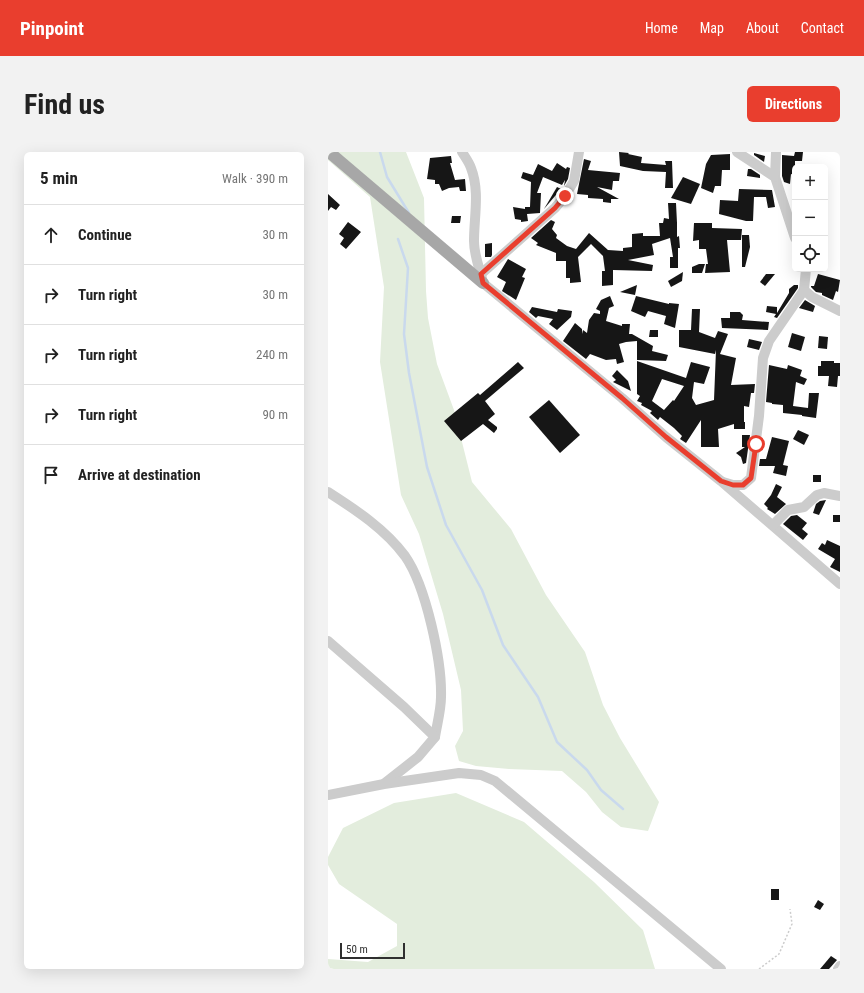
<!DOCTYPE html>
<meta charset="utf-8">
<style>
body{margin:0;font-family:"Roboto Condensed",sans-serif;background:#f2f2f2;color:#222}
.controls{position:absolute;right:12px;top:12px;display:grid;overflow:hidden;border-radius:6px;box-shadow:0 4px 16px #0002}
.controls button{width:36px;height:36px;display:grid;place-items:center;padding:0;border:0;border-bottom:1px solid #e0e0e0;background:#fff;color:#222;font:20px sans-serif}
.scale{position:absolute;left:12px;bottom:10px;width:65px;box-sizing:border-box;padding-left:4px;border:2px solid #2f2f2f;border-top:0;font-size:11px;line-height:14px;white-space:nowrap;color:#2f2f2f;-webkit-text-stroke:3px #fff;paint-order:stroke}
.stop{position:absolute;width:12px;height:12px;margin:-9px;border:3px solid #e93e2e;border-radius:50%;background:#fff}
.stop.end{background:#e93e2e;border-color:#fff;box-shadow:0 1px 4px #0008}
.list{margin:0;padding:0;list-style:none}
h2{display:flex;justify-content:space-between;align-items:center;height:52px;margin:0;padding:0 16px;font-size:17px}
h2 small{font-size:13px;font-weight:400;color:#767676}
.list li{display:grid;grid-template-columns:26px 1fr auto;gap:12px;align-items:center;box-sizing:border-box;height:60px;padding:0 16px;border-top:1px solid #e0e0e0}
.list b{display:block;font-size:15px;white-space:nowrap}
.list em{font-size:13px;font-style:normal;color:#767676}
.icon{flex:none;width:22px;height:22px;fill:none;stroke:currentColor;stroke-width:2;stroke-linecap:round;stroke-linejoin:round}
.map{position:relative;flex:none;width:512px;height:817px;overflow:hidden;border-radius:6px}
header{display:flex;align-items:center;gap:24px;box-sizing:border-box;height:56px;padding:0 20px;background:#e93e2e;color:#fff}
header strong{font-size:19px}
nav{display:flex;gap:22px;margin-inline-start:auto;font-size:14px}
.intro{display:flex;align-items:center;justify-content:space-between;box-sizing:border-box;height:96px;padding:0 24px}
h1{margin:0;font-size:28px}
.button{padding:10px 18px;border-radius:6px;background:#e93e2e;color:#fff;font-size:14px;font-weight:700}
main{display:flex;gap:24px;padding:0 24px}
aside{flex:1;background:#fff;border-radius:6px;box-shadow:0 4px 16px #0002}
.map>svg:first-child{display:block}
.green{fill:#e3eddd}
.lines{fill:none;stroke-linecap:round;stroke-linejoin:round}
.stream{stroke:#c9d9ed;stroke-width:2.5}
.building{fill:#161616;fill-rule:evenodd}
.path{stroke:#ccc;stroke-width:1.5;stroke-dasharray:2 2;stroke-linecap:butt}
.minor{stroke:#ccc;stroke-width:10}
.major{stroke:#a7a7a7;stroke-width:12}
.route{stroke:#e93e2e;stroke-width:5}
</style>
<header>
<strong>Pinpoint</strong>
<nav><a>Home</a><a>Map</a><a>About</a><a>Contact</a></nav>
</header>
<div class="intro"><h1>Find us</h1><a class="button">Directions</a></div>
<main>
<aside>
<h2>5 min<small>Walk · 390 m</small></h2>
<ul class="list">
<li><svg class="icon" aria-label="ahead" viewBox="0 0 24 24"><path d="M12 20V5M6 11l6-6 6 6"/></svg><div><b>Continue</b></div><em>30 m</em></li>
<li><svg class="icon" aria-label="right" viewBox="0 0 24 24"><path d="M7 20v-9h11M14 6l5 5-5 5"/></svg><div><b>Turn right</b></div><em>30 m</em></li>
<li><svg class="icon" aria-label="right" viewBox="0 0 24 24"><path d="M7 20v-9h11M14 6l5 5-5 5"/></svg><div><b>Turn right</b></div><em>240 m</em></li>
<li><svg class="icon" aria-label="right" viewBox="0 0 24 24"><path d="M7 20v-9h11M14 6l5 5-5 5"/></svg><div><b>Turn right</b></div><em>90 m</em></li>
<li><svg class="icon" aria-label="arrive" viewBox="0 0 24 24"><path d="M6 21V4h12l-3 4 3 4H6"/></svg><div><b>Arrive at destination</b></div></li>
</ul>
</aside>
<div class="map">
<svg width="512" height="817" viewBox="0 0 512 817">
<rect width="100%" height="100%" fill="#fff"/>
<!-- green -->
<g class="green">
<path d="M0,0H78L96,46L98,139L100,166L109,212L126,258L144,330L183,377L218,443L257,500L275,553L292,586L331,650L320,679L293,675L274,660L258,640L234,619L181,617L148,614L131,609L127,594L135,579L133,538L115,462L91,382L73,343L52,210L56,135L42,45L0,8Z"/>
<path d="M128,641L196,670L266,730L315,778L327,817H0V807L40,810L69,794V772L11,732L0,713V705L15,676L66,651Z"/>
</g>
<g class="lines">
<!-- stream -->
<g class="stream">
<path d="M52,0L59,25L81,61"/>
<path d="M70,87L80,116L76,182L81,221L99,315L118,373L154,438L175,493L210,545L229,590L259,618L273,638L295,657"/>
</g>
</g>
<!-- building -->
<g class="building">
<path d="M291,0L301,1L300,2L314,5L313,11L338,13L337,9H344L345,36H337L338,20L315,19L292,14Z"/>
<path d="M467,0H475L474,9H467V23L463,22L462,32L456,30L454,24V3L466,4Z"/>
<path d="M426,1L437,4L436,10L426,3Z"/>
<path d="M402,2V18H394L393,34H387L385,41L373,36L378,12L383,3Z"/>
<path d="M123,4L124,11H122L127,28L137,27L138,39H132L131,35L121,36L114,39L111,32H107V28L99,27L102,6Z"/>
<path d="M256,7L263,9L260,18L292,21L291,29H285L284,38L269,35L291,47H283V51L275,50V47L260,46V43L249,42Z"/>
<path d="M229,11L238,17L239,15L242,16L240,27L236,34L237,28L234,33L215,25L209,41H213L212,61L199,62L200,69L193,70V68L187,67L185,55L197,57V55H202L203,30L193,26L195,20L205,23L210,12L224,19Z"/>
<path d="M420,17H423L432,23V26L419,24Z"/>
<path d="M355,25L372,32L363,52L343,46Z"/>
<path d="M229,35L233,37L216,57Z"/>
<path d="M411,37L444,38L447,55L440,56L438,45H426L425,69H418L391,62L392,48L410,49Z"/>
<path d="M0,42L12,53L8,58L3,55L0,59Z"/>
<path d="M340,51H348L349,71V85L351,84L352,96H350V116H342V105H345L342,86L324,92L326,103L300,108L325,113L324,119L285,118V133L274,134V119H277L275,104L263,92L250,105L253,130L242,131V126H238V109H228V101L208,93L210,91L203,86L223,68L227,70L224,77L229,83L228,86L239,94L248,97L261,81L280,98L295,99V96L304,95V82L315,81V84H332L331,71H335L336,66L341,67Z"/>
<path d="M124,64H133L132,71H123Z"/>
<path d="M20,70L33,80L18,97L12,92L16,86L11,82Z"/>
<path d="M366,71H384V76L414,77L413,88H399L402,120L377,121L378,112H380L378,97H371V88L365,89Z"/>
<path d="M414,83H421L422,95L417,115H414Z"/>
<path d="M164,91V103L163,105H157V92Z"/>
<path d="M180,107L198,117L194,125L197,126L188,148L174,139L178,130L169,125Z"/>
<path d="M371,112H377L374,121H364V115Z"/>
<path d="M355,120L354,129L343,135L340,129Z"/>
<path d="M438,122H447L437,134L432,130Z"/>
<path d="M490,122L512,128L510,140L508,139L505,148L494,143V141L488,140L483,135V134H486Z"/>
<path d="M309,133L307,143L292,140Z"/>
<path d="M466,133H470V136L449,166L446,165L448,162L438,160L439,154L449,155V161L461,141V137Z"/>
<path d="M282,144L286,154L281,156L278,169L294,174V172H302L301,182H304L325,194L324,199L340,203L338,209L309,208V189L298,190L291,192L296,210L289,212L288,207L278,208L262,202L258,207L235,189L247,171L254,177V182L255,178L259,181L261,168L266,161L272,162V159L268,157L273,148Z"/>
<path d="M308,144L341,152V151L351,152L347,176L336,172L338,164L320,159L317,165L303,159Z"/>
<path d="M477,148L487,154L485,160L471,156Z"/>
<path d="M204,155L229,160L230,157L244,159L243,165L229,178L221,172L225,167L210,164L208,166L201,160Z"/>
<path d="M364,157H372L371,180L387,186L390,179L400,182L392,202L408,206L403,233L427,232L426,241H423L421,255L416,254V270H417V277H406V272L390,277L391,295H373V268L358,291L352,287L354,284L346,276L332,265L330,268L322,261L324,259L313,253L314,251L309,249L312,244L309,242V209L358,226L363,210L382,215L376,232L366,230L364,246L368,253L386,248L388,198L387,202L351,195V178H363ZM334,227L356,234L346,249L345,248L336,258L324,249Z"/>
<path d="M402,160H412L415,163L414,168L441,170L440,178L394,176L393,166H402Z"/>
<path d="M322,178H330V185H321Z"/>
<path d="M464,181L477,185L473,199L460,195Z"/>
<path d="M491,184L500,185L499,197L490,196Z"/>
<path d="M421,187L434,190L431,198L419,195Z"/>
<path d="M493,209H506V211H512V224H510L509,235L500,234L501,224H490V214H493Z"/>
<path d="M190,210L196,216L157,249L167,262L160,268L169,275V277L166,281L155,272L133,289L116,269L150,241L152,243Z"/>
<path d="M441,213L459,217L460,213L474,218L472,224L479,227L476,233L468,230L465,254L480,256L481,241H491L488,266L474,264V263L455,261V253L444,252V251L438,250Z"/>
<path d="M289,218L300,229L303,239L285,230L288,228L284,224Z"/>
<path d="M221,248L252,283L232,301L201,265Z"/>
<path d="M470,278L481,283L476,293L465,287Z"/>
<path d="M414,283H422L418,311L415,312L413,305L408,301L417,295H414Z"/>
<path d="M444,285L461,289L455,313L460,314L458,324L445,321L447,314H431L432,307H438Z"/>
<rect x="485" y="323" width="8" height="7"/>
<path d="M448,332L454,335L449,345L458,352L447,362L439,357L440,356L436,352L443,343Z"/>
<path d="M498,348L491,363L485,361L488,352L492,349Z"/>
<path d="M469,363L479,371L474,377L480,382L475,388L455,372L463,364Z"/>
<rect x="505" y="363" width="7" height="7"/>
<path d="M499,388L512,394V420L502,415L507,407L490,397L494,391L497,393Z"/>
<rect x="443" y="737" width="8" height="11"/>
<path d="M490,748L496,752L492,758L486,755Z"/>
<path d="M503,804L509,808L501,817H492Z"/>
</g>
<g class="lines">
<!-- path -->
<path class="path" d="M431,817L451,802L464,772L462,757"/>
<!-- minor -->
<g class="minor">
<path d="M134,0C137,5 141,10 143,16C152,39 146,65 146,89C146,104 152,117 155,131L294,246L338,285L393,329L512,432"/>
<path d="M409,0L447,25L467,86"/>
<path d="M447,25L448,0"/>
<path d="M478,117L476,138L484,145L512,159"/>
<path d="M153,122L227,56L237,44L246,29L251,0"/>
<path d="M395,330L405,333H415L423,326L431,264L435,206L441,189L476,138"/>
<path d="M0,340C28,358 57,377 77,404C98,434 114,509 113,545C113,558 109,572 107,585"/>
<path d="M445,373L460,358L476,355L489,343L496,341L512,344"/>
<path d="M0,489L76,555L107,585L90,605L57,631"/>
<path d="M0,643L56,632L131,621L153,623L167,629L393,817"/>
<path d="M510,817L512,814"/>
</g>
<!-- major -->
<path class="major" d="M1,0L155,131"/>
</g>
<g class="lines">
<!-- route -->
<path class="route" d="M237,44L227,56L153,122L155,131L294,246L338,285L393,329L405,333H415L423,326L428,292"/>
</g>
</svg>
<div class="controls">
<button>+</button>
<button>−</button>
<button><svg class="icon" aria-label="locate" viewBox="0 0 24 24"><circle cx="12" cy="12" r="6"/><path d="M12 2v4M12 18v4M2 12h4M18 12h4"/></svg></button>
</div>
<div class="scale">50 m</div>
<div class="stop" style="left:428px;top:292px"></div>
<div class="stop end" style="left:237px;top:44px"></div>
</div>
</main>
